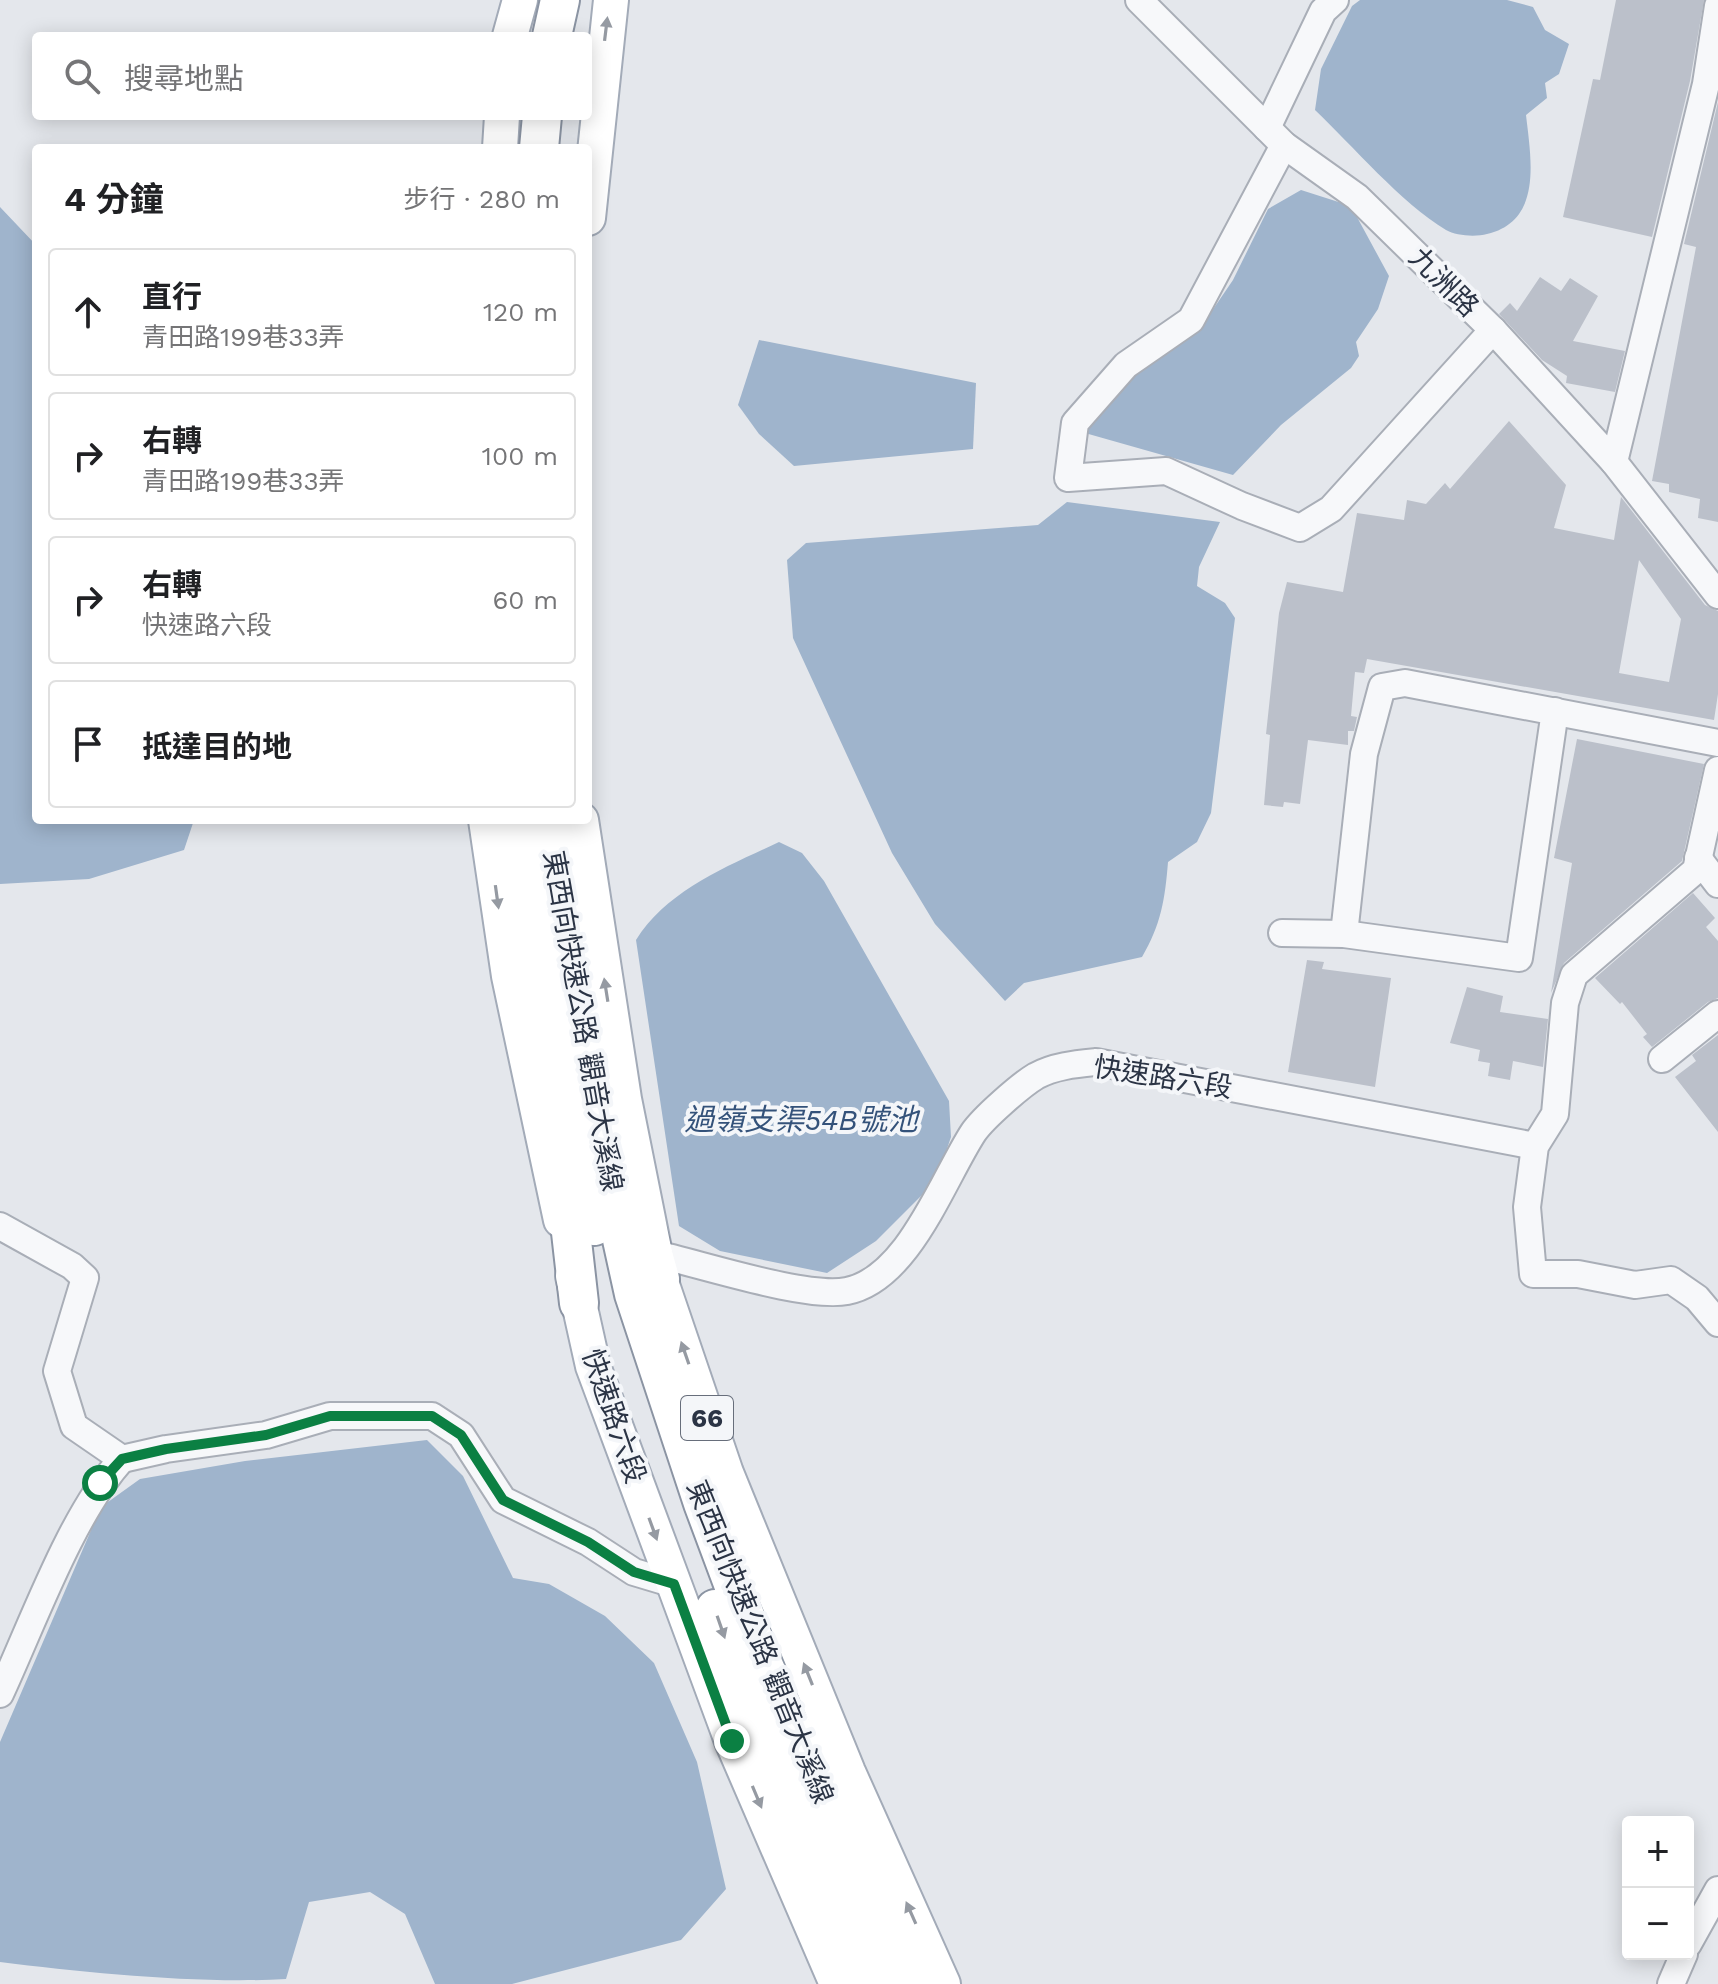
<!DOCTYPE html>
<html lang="zh-TW">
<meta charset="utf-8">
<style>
body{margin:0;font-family:"Work Sans","Noto Sans TC",sans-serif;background:#f6f6f6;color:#202124}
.controls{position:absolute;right:24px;bottom:24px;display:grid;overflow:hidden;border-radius:8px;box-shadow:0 4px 20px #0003}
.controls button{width:72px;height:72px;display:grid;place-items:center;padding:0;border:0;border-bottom:2px solid #e0e0e0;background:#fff;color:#202124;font:40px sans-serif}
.stop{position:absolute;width:24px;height:24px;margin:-18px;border:6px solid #0b8043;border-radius:50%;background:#fff}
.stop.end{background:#0b8043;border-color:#fff;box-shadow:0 2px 8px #0008}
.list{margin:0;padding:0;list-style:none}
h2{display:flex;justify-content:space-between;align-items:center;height:104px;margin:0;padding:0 32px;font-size:34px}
h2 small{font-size:26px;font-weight:400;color:#757577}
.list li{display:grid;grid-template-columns:52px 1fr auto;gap:24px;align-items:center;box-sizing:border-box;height:128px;margin:0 16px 16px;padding:0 16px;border:2px solid #e0e0e0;border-radius:8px}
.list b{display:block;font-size:30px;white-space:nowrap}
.list p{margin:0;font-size:26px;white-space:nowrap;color:#757577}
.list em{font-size:26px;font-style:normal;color:#757577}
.icon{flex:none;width:44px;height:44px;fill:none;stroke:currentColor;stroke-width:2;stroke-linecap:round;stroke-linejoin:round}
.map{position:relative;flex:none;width:1718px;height:1984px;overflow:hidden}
.search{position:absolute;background:#fff;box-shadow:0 4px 20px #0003;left:32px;top:32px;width:560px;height:88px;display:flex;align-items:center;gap:20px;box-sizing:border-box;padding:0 28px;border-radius:8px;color:#757577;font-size:30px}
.panel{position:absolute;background:#fff;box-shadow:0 4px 20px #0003;left:32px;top:144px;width:560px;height:680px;border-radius:8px}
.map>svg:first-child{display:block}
.water{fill:#9fb4cc}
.building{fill:#bbc0ca;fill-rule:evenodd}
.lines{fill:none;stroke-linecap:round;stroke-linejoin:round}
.minor-casing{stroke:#a9aeb7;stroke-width:30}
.major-casing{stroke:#a3abb8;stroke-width:38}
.highway-casing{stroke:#8b94a3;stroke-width:42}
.minor{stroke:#f7f8fa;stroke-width:26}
.major{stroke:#fff;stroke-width:34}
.highway{stroke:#fff;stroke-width:38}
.oneway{fill:#959aa2}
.route{stroke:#0b8043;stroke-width:10}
.labels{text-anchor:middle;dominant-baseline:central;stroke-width:8;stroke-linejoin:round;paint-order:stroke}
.shield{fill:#f4f6f9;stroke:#676e7b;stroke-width:2}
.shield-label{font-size:26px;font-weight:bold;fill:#2b3445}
.street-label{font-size:28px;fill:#2b3445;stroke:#f4f6f9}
.water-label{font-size:30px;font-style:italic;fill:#34527a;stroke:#f4f6f9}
</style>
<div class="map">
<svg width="1718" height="1984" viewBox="0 0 1718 1984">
<rect width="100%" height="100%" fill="#e4e7ec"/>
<!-- water -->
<g class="water">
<path d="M1360,0H1507L1533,7L1545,30L1569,44L1559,74L1545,83L1547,98L1526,115C1531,159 1543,221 1487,234C1476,237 1456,236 1446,230C1401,203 1353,146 1315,110L1321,69L1352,6Z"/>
<path d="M1301,190L1351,206L1389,276L1378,309L1356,342L1359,356L1351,368L1281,425L1233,475L1085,433L1105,398L1203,324L1233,280L1268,209Z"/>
<path d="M0,207L36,245V820H194L184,850L89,879L0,884Z"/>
<path d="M759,340L976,383L973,449L794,466L759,434L738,405Z"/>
<path d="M1067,502L1220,522L1199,567L1197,586L1225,603L1235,618L1211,813L1197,842L1168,862C1165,899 1161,925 1142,957L1024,983L1005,1001L935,924L892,853L793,638L787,560L806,543L1038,525Z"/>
<path d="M779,842L802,853L824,881L949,1101L951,1137L936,1181L876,1241L827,1273L720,1251L679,1226L636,940C667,890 728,866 779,842Z"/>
<path d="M427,1440L463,1476L513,1578L549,1584L605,1616L654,1663L697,1762L726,1889L681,1940L512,1984H435L405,1914L370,1892L309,1902L286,1979C199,1984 88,1973 0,1962V1742L101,1507L140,1479L245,1461Z"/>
</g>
<!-- building -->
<g class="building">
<path d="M1616,0H1704L1690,81L1652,237L1563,217L1593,79L1600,80Z"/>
<path d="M1718,102V522L1698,518L1700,499L1669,492V484L1652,481L1696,247L1684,244Z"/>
<path d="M1540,277L1561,291L1570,278L1598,296L1573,341L1625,351L1615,392L1566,383L1567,376L1542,360L1499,314L1510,303L1517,311Z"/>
<path d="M1509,421L1566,485L1554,528L1614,540L1621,497L1705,605L1718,611V694L1714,720L1367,659L1364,673L1355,672L1351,716L1357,717L1354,731H1348V745L1308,740L1300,804L1284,802L1283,807L1264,805L1270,735L1266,734L1279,613L1287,582L1343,592L1357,513L1404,520L1407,500L1426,504L1445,483L1450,489ZM1639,560L1681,619L1669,682L1619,673Z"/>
<path d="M1577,739L1704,764L1682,861L1564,963L1551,993L1572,863L1554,858Z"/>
<path d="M1693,893L1715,918L1706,927L1718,941V998L1708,1002L1652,1047L1643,1037L1647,1034L1622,1002L1620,1004L1595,978Z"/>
<path d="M1307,960L1324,962L1322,969L1391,978L1375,1087L1288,1072Z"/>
<path d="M1467,987L1503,996L1500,1012L1548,1019L1543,1067L1513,1061L1510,1080L1488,1076L1490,1063L1478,1061L1480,1050L1450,1043Z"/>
<path d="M1718,1035V1132L1675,1077L1696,1061L1692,1055Z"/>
</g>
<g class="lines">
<defs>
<g id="minor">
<path d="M1139,0L1284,145L1357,197L1493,330L1614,462L1718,595"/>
<path d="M1267,128L1323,11L1335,0"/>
<path d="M1284,145L1191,320L1126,365L1075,423L1068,478L1166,471L1242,506L1300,528L1331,509L1493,330"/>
<path d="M1614,462L1706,84L1718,6"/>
<path d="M1718,770L1696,870L1574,975L1565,1003L1555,1114L1535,1146L1527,1207L1533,1274H1578L1635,1285L1671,1280L1697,1298L1718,1323"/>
<path d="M1698,858L1718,884"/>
<path d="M1282,933L1344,934L1519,958L1555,711"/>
<path d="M1344,934L1364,754L1382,687L1405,683L1718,743"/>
<path d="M1662,1059L1718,1014"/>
<path d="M0,1226L72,1266L85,1278L57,1371L74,1426L122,1459"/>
<path d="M655,1254C701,1264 806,1299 847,1291C908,1279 942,1181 973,1133C983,1118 1021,1085 1036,1076C1054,1066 1076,1064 1096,1062L1535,1146"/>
<path d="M122,1459L166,1449L266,1435L330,1416H432L461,1435L503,1500L588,1542L634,1572L674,1584"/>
<path d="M0,1694C33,1623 71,1515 122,1459"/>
<path d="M1688,1944L1718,1890"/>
<path d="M1671,1984L1684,1954"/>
</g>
<g id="major">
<path d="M510,36L520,0"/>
<path d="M500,148L502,116"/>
<path d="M588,218L611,0"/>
<path d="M486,820L509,976L561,1220"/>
<path d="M581,820L624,1099L660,1279L726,1473L848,1772L943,1984"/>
<path d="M573,1276L593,1366L674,1584L732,1741L837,1984"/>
</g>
<g id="highway">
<path d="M552,36L560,0"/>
<path d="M539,148L542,116"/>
<path d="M519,820L567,1123L594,1226"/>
<path d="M549,820L594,1112L634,1294L703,1503L763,1664L907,1984"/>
<path d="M566,1188L579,1303"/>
<path d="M636,1193L660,1279"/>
<path d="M715,1609C759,1737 816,1861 874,1984"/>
</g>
</defs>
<!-- minor casing -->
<use href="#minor" class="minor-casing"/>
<!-- major casing -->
<use href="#major" class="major-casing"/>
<!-- highway casing -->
<use href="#highway" class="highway-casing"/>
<!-- minor -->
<use href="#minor" class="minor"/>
<!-- major -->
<use href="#major" class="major"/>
<!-- highway -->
<use href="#highway" class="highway"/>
</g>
<!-- one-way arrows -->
<defs><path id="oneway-solid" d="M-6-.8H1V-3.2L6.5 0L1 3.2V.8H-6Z" transform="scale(2)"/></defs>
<g class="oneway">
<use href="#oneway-solid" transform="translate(606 29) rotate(-83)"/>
<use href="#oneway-solid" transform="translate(497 897) rotate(82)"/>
<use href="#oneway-solid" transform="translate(606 990) rotate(-99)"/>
<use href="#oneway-solid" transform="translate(685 1353) rotate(-109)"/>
<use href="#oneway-solid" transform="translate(653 1529) rotate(70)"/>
<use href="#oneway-solid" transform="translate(721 1627) rotate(71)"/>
<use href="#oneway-solid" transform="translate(808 1674) rotate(-112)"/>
<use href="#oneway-solid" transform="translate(757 1797) rotate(67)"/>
<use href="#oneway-solid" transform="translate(911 1913) rotate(-114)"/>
</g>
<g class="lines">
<!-- route -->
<path class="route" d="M100,1483L122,1459L166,1449L266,1435L330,1416H432L461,1435L503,1500L588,1542L634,1572L674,1584L732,1741"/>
</g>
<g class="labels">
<!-- shield labels -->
<rect class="shield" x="681" y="1396" width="52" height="44" rx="6"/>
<g class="shield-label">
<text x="707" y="1418">66</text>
</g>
<!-- street labels -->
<g class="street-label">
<text transform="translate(1444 282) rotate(45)">九洲路</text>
<text transform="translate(583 1021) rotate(80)">東西向快速公路 觀音大溪線</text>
<text transform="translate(1163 1077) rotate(9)">快速路六段</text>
<text transform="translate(614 1416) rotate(71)">快速路六段</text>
<text transform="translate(760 1642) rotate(68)">東西向快速公路 觀音大溪線</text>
</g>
<!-- water labels -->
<g class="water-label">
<text x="801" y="1119">過嶺支渠54B號池</text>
</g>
</g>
</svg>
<div class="controls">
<button>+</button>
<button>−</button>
</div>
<div class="stop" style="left:100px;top:1483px"></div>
<div class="stop end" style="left:732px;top:1741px"></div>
<div class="search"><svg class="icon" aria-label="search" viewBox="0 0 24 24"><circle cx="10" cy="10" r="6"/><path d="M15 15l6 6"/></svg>搜尋地點</div>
<section class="panel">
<h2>4 分鐘<small>步行 · 280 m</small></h2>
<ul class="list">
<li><svg class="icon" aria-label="ahead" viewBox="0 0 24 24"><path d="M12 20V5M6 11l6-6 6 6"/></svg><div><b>直行</b><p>青田路199巷33弄</p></div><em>120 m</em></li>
<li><svg class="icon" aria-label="right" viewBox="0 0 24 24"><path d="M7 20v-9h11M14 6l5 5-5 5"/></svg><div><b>右轉</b><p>青田路199巷33弄</p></div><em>100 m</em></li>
<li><svg class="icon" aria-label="right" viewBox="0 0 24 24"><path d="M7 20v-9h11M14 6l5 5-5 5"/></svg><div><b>右轉</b><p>快速路六段</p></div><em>60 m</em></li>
<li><svg class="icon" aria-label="arrive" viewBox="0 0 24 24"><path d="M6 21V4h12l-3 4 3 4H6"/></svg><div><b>抵達目的地</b></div></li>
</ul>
</section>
</div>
